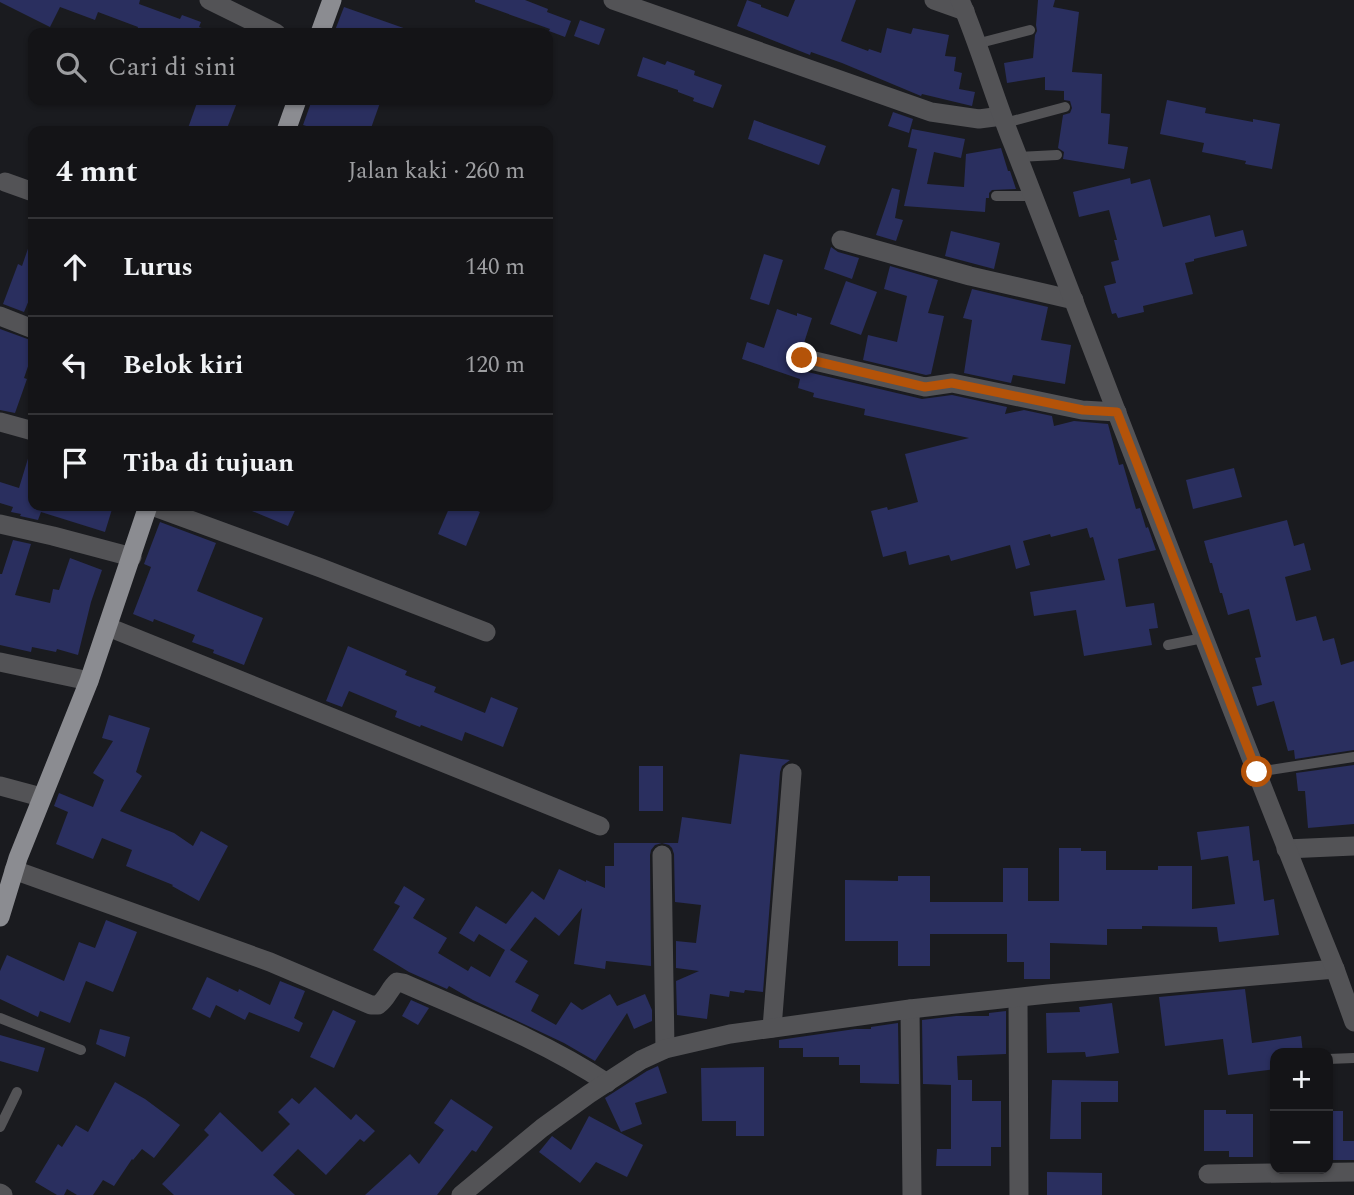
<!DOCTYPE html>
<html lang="id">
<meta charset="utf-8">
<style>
body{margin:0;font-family:Spectral,serif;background:#1d1d20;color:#f1f3f6}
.controls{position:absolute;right:21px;bottom:21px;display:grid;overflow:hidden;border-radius:14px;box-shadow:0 2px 5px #0004}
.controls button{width:63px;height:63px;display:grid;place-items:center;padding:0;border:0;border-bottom:2px solid #333336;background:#141417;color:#f1f3f6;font:35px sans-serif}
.stop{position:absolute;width:21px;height:21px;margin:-16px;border:5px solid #b45309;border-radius:50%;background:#fff}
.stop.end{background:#b45309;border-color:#fff;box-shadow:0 2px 7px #0008}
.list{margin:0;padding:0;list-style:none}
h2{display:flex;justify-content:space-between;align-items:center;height:91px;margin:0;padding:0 28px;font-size:30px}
h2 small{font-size:23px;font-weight:400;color:#9d9ea1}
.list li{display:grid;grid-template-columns:46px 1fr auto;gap:21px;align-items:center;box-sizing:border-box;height:98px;padding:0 28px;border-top:2px solid #333336}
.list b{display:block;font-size:26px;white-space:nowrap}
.list em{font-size:23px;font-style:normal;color:#9d9ea1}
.icon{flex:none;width:38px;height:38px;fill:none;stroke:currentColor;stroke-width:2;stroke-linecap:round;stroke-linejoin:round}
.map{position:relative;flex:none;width:1354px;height:1195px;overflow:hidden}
.search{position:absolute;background:#141417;box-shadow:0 2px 5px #0004;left:28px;top:28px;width:525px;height:77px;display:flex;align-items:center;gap:18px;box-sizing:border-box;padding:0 24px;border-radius:14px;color:#9d9ea1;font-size:26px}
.panel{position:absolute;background:#141417;box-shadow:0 2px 5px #0004;left:28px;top:126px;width:525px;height:385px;border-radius:14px}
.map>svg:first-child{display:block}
.building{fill:#2a2f5f}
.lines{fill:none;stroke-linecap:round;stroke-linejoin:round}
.service{stroke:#535356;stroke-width:10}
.minor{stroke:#535356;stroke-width:19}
.tertiary{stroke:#535356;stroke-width:19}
.primary{stroke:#8b8c91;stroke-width:19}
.route{stroke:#b45309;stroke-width:9}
</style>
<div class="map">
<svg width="1354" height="1195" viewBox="0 0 1354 1195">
<rect width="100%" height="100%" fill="#1a1b1f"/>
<!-- building -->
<g class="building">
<path d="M0,0H140L139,4L180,19L182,15L201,22L199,27L213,32V33H136L138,27L98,12L95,20L60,7L50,27L0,2Z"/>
<path d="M475,0H525L548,9L547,12L571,21L565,37L549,31L550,29L475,2Z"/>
<path d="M747,0L761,5V7L788,17L795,0H856L841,41L868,51L869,49L881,53L887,28L911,34L913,28L949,35L945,56L956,57L954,71L962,73L959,89L975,92L972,106L922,94L921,96L842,63L811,52L810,55L737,26Z"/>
<path d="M1038,0H1055L1053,7L1079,12L1072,72L1102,74L1101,113L1110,114L1108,144L1128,147L1124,169L1063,159L1064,152L1058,148L1063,115L1070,113L1072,108L1070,101L1064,100V91L1045,90V77L1007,83L1004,63L1033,58L1035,35L1037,31L1036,25Z"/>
<path d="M344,7L412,31V33H334Z"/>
<path d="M580,20L605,29L599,45L574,36Z"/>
<path d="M643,57L665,65L667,61L695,71L694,75L722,85L713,108L693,101L694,98L678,92V90L637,76Z"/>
<path d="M198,100H238L226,131H187Z"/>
<path d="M312,100H381L370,131H322L303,125Z"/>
<path d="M1167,100L1206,108L1205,113L1253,122V119L1280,124L1272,169L1245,164L1246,161L1202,152L1204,143L1160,134Z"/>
<path d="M893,112L913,119L909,133L888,126Z"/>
<path d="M754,120L826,146L819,165L748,139Z"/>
<path d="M912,129L965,139L961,158L934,152L927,184L964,187L966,154L1001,148L1008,171H1010L1016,189L992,190L989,193V198H986L985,212L904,206L917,149L908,147Z"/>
<path d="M1130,178L1131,184L1150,179L1163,227L1210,215L1215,237L1243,230L1247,246L1194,259V261L1185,263L1193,294L1143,306L1144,312L1118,318L1116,313L1112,314L1104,286L1116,283L1111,262L1119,260L1114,240H1117L1109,210L1079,217L1073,192Z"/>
<path d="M892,188L900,190L895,218L903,220L896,241L876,235Z"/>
<path d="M951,231L1000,243L994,269L945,256Z"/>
<path d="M31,240L33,241V302L29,300L24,312L3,304L18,264L22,266Z"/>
<path d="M831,247L838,252L859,258L852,279L824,269Z"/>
<path d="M764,254L783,260L769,305L750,299Z"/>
<path d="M890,266L938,280L928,313L944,316L931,374L926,375L863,360L868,335L897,342L907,296L884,289Z"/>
<path d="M846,281L877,292L861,335L830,324Z"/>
<path d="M972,289L1048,307L1041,340L1071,345L1065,384L1013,375L1011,383L964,373L972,320L963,318Z"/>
<path d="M777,309L797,316V313L812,318L803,346L794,349L790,355L791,362L794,367L799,370L922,399L952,395L1007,407L1005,414L1024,410L1052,416L1054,426L1074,421L1108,424L1119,465L1123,464L1136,509L1140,508L1146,528L1148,527L1156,550L1118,559L1126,607L1154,603L1158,628L1149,629L1152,645L1084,656L1076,610L1034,616L1030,592L1105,580L1093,537L1090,538L1087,528L1051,537L1050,534L1023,541L1030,565L1016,569L1010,545L951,561L949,555L909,565L906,551L883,557L871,511L887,507L888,510L918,502L905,454L969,438L864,415L865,409L813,397L814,393L798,388L800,379L742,359L747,342L764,348Z"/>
<path d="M0,329L33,341V352L24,378L27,379L15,413L0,410Z"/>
<path d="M30,452L33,453V506H113L105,532L41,512L38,520L20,516L21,514L11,512L13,507L0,503V482L19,488Z"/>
<path d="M1234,468L1242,497L1193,509L1186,480Z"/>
<path d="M240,506H297L288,526Z"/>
<path d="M450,506H466L480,512L466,546L438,534Z"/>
<path d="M1287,520L1294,546L1304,543L1311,570L1285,577L1296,621L1316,616L1323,641L1334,638L1341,665L1354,661V750L1295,759L1294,750L1288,751L1274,701L1257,706L1252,687L1262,685L1255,658L1261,657L1249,609L1228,615L1222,593H1220L1212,563H1210L1204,541Z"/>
<path d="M160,522L216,543L197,591L263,618L244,665L213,653L214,650L192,642L195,635L154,619L153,622L133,614L151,567L144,564Z"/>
<path d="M13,540L31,544L15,595L50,603L53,589L59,590L70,558L102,570L91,602L78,655L57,649L56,652L32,647L31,652L0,645V574H2Z"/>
<path d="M348,646L407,671L405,675L436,687L434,692L485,713L491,697L518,708L503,747L465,732L462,741L421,725L420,727L395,717L397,711L349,691L342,707L326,701Z"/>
<path d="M109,715L150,728L136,772L142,776L120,811L174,833L193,846L201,831L228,846L199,901L172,886L173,885L126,866L132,850L102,838L93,859L56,844L68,812L54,806L59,793L93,807L104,780L93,773L113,741L102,738Z"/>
<path d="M740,754L790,760L782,766L780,772L763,992L745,990L744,993L730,991L729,997L710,994L707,1019L677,1015L676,981L699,971L676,968V941L696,943L701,905L675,902L674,854L672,848L669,845L662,843L655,845L651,850L650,855L651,966L606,961L605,969L574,964L582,908L559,936L535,917L510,950L528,961L515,982L539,995L531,1011L556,1025L571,1002L582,1010L610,994L617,1006L645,994L652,1010V1021L634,1029L627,1013L595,1061L564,1043L473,1000L449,986L447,989L409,972L373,950L400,906L394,903L404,886L425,899L413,918L447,938L438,953L468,971L471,966L490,977L505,950L479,934L474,942L459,933L476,906L506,924L532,891L544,900L559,869L586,882V880L605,888V866H614V843H678L682,817L731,824Z"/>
<path d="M1354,765V824L1308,828L1305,791H1298L1296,773Z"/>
<rect x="639" y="766" width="24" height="45"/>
<path d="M1249,826L1253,861L1259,860L1264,901L1274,899L1279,935L1219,942L1217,927L1142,926V929H1107V945L1050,943V979H1024V962H1007V934H930V966H898V941H845V880L898,881V876H930V902H1003V868H1028V901H1059V848H1081V851H1106V870H1158V866H1192V909L1235,904L1228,856L1201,860L1197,832Z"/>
<path d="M106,920L137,932L113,992L86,981L70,1023L40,1011L38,1017L0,999V971L7,955L64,981L79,942L95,948Z"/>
<path d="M207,977L238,992L239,989L270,1005L280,981L305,991L294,1018L303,1023L299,1032L249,1012L245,1020L216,1005L210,1018L192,1009Z"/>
<path d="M1245,989L1252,1043L1301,1036L1303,1053H1275V1069L1228,1075L1223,1039L1165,1046L1159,997Z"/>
<path d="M411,1000L429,1008L418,1025L402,1016Z"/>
<path d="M1112,1003L1119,1053L1086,1057L1085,1052L1047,1053L1046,1013L1080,1012L1079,1007Z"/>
<path d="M333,1010L356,1021L334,1068L310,1057Z"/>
<path d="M1006,1011V1054L957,1056L958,1080H972V1101H1001V1147H991V1166H936L937,1149H951V1085L923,1084L922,1020L956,1016H989V1013Z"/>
<path d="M898,1023L899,1084L860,1083V1065H839V1057H803V1048H779V1040L855,1029H871V1027Z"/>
<path d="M100,1029L130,1037L125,1057L96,1044Z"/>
<path d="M0,1035L45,1048L38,1072L0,1061Z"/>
<path d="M658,1066L667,1093L635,1103L642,1124L621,1132L605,1098L647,1071Z"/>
<path d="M764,1067V1136H736V1121H702L701,1068Z"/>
<path d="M1052,1080L1118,1081V1102H1081V1139H1050Z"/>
<path d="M115,1082L145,1099L180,1125L154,1158L142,1149L133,1160L132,1159L114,1186L103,1180L93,1195H77L67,1189L64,1195H57L35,1182L58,1144L62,1147L76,1125L88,1132Z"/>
<path d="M315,1087L351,1120L356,1114L375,1131L364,1142L360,1139L326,1175L298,1149L273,1175L295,1195H174L162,1184L209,1135L204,1130L220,1112L262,1152L290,1124L278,1112L292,1098L299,1104Z"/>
<path d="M451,1099L493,1127L476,1152L472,1150L437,1195H365L410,1154L419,1164L444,1130L434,1123Z"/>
<path d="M1204,1110H1226V1114H1253V1157H1229V1151H1204Z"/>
<path d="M1328,1111H1343V1141H1354V1160H1328Z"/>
<path d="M589,1116L643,1145L627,1177L596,1162L580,1183L539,1152L552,1136L571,1150Z"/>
<path d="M1047,1172L1102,1173V1195H1047Z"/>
</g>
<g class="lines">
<!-- service -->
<g class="service">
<path d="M976,44L1030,30"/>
<path d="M1005,123L1065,107"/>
<path d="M1018,157L1057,155"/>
<path d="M996,196H1033"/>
<path d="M1168,645L1203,638"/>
<path d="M1257,772L1354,757"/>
<path d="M0,1018L81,1050"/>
<path d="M1328,1059L1354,1058"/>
<path d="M0,1127L17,1092"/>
</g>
<!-- minor -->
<g class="minor">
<path d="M209,0L276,33"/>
<path d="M613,0L931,112L979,119L1002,116"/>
<path d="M934,0L965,11"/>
<path d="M5,182L33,192"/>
<path d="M841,240L970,276L1074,300"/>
<path d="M0,316L33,329"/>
<path d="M802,358L925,387L952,383L1082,410L1117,412"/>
<path d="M0,422L33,431"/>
<path d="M152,506L321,568L486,632"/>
<path d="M0,524L53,536L132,557"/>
<path d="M108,627L600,826"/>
<path d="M0,662L89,681"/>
<path d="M0,786L41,797"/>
<path d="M1286,849L1354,846"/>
<path d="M662,855L665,1049"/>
<path d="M14,870L270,962L371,1005H378C387,999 389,989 397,982L403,983C471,1013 544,1041 607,1083"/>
<path d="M1018,998L1019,1195"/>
<path d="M910,1009L912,1195"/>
<path d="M772,1028L792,773"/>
<path d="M1208,1174L1354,1172"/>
<path d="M0,1193L3,1195"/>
<path d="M461,1195L542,1128L589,1094L641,1060L665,1049L730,1034L910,1009L1048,994L1335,969"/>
</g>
<!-- tertiary -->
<path class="tertiary" d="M960,0C980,47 994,97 1013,144C1120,419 1224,695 1335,969L1354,1022"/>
<!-- primary -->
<g class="primary">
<path d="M320,33L332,0"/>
<path d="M286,131L297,100"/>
<path d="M0,917L18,858L89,681L148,506"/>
</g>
</g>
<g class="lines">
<!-- route -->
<path class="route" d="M802,358L925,387L952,383L1083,410L1117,412L1257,772"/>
</g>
</svg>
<div class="controls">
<button>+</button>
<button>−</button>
</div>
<div class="stop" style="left:1257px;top:772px"></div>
<div class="stop end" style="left:802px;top:358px"></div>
<div class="search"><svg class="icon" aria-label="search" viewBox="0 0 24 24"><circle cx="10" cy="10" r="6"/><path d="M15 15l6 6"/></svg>Cari di sini</div>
<section class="panel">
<h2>4 mnt<small>Jalan kaki · 260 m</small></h2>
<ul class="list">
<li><svg class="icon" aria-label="ahead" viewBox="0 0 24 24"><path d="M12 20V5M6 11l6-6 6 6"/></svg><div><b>Lurus</b></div><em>140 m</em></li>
<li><svg class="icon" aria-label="left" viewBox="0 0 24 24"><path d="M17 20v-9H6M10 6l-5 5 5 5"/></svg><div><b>Belok kiri</b></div><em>120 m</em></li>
<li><svg class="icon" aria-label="arrive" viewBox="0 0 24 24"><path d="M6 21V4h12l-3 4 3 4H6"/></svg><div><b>Tiba di tujuan</b></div></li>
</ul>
</section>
</div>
